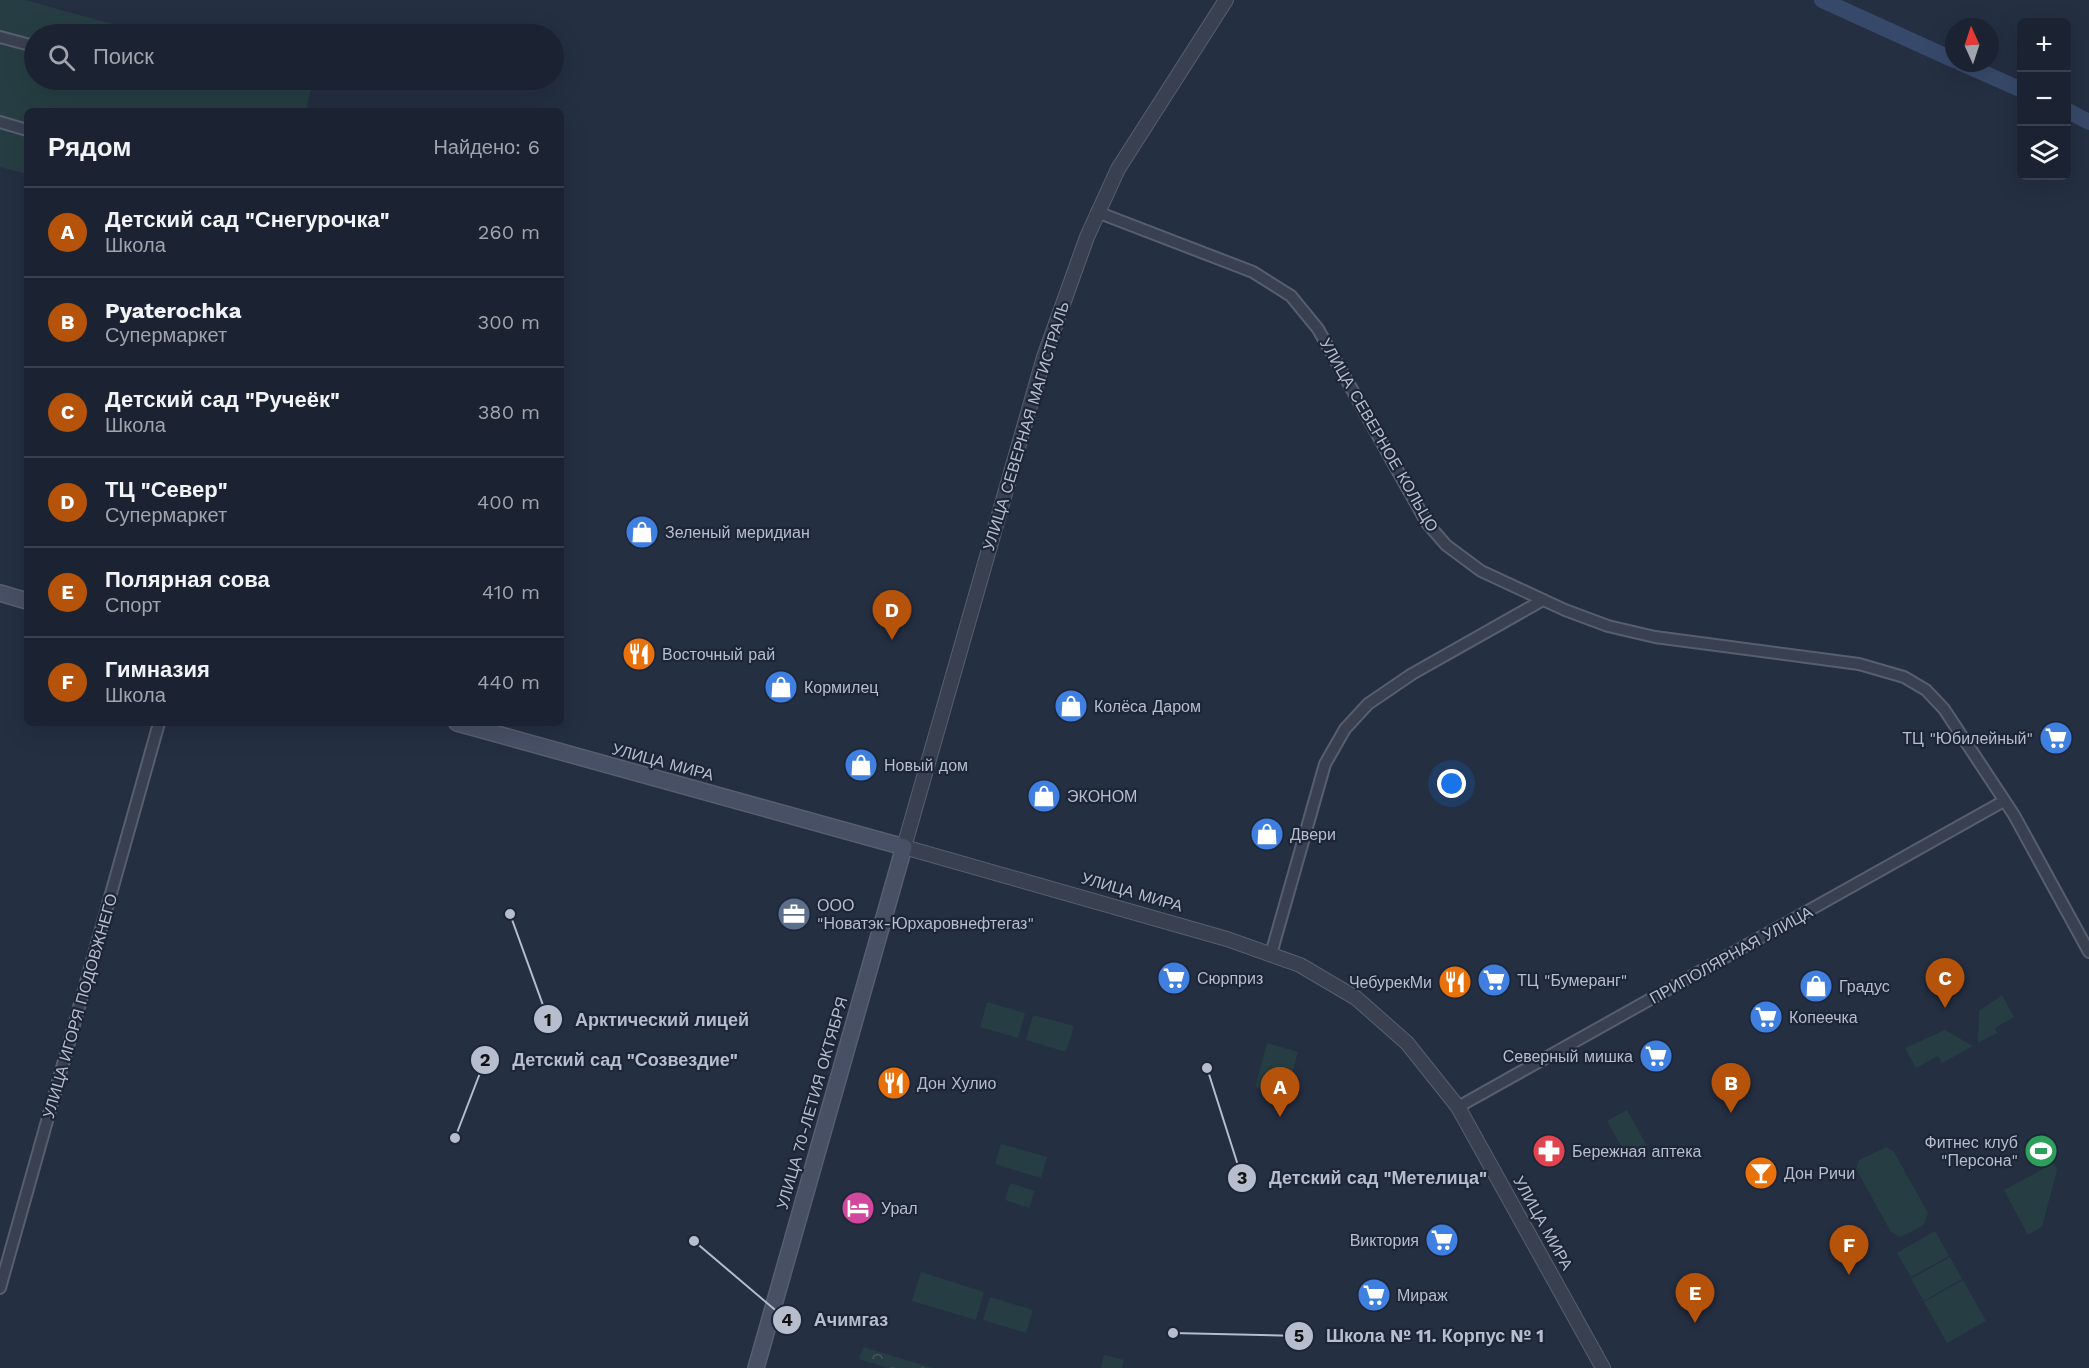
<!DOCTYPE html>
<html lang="ru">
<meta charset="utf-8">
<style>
body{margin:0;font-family:"Work Sans",sans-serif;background:#282f3e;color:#f1f3f6}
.controls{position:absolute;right:18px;top:18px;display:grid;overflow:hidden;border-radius:9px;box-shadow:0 6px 24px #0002}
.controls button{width:54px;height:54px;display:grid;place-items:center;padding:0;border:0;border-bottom:2px solid #39404d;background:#1b2332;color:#f1f3f6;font:30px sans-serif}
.compass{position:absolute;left:1945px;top:18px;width:54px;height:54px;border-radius:50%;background:#1b2332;box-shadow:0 6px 24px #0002;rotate:357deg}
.you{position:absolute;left:1452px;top:784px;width:21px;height:21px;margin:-15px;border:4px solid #fff;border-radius:50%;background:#1a73e8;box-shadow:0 0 0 9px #1a73e833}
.badge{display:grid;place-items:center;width:39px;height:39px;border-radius:50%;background:#b45309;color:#fff;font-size:20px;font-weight:700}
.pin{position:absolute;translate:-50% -50px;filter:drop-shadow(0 2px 3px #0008)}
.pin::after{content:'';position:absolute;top:32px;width:21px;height:18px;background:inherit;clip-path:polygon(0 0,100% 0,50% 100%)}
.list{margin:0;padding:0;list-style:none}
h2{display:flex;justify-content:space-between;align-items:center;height:78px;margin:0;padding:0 24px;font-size:26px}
h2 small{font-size:20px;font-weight:400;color:#a0a4ac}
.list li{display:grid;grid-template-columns:39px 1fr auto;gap:18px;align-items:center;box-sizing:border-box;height:90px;padding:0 24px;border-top:2px solid #39404d}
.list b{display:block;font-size:22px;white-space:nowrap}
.list p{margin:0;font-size:20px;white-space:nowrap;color:#a0a4ac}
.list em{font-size:20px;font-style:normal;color:#a0a4ac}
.icon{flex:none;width:33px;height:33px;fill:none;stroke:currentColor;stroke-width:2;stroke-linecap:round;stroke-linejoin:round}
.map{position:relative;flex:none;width:2089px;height:1368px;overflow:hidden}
.search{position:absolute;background:#1b2332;box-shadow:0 6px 24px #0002;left:24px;top:24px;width:540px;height:66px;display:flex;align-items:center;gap:15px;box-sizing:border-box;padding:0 21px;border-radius:33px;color:#a0a4ac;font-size:22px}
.panel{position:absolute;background:#1b2332;box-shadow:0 6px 24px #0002;left:24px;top:108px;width:540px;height:618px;border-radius:9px}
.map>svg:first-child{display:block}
.forest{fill:url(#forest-crowns)}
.green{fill:#263e43}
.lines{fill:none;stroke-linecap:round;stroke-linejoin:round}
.river{stroke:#37496a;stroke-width:16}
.minor-casing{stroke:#575f6f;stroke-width:14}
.tertiary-casing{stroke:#575f6f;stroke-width:16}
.secondary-casing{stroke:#575f6f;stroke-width:18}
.minor{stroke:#394151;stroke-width:10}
.tertiary{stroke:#394151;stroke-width:14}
.secondary{stroke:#475065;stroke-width:15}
.labels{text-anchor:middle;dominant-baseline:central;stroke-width:4.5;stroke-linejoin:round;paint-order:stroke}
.street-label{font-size:16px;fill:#b6bdcc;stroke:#1d2637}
.poi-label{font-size:16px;fill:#b6bdcc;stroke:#1d2637;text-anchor:start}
.leader{fill:none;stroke:#b6bdcc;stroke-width:2}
.callout-dot{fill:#b6bdcc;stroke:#1d2637;stroke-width:2}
.mark-label{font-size:18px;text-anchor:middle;font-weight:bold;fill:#111}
.callout-label{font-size:18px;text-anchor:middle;font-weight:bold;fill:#b6bdcc;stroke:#1d2637;stroke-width:4.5;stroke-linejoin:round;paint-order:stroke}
</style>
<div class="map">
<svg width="2089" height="1368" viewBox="0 0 2089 1368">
<defs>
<pattern id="forest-crowns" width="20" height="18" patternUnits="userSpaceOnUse" patternTransform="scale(1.5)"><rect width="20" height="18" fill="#263e43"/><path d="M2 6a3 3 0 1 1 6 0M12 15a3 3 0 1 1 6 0" fill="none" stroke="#43585d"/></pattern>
</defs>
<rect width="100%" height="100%" fill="#242f42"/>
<!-- forest -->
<path class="forest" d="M863,1347L932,1368H889L859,1359Z"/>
<!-- green -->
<g class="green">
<path d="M0,0H25L149,34H34V80H313L306,111H27V174L0,167Z"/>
<path d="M2002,995L2014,1017L1995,1028L1997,1033L1978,1043L1979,1011Z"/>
<path d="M987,1002L1025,1013L1018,1038L980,1027Z"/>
<path d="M1033,1015L1074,1026L1066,1052L1026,1040Z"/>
<path d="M1945,1030L1973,1046L1942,1063L1938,1056L1916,1068L1905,1048Z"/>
<path d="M1267,1043L1298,1052L1286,1096L1255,1087Z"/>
<path d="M1627,1110L1648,1148L1633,1157L1626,1155L1607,1121Z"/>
<path d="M1001,1144L1047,1157L1041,1178L995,1164Z"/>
<path d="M1886,1147L1894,1152L1928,1213L1924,1225L1900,1237L1891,1232L1856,1169L1859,1160Z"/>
<path d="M2054,1163L2057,1170L2042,1227L2028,1235L2004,1190Z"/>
<path d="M1010,1183L1035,1191L1029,1208L1005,1200Z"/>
<path d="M1935,1231L1949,1256L1911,1277L1897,1253Z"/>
<path d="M1950,1257L1962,1279L1924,1301L1911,1279Z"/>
<path d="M921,1272L984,1292L976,1320L912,1301Z"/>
<path d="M1963,1280L1986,1321L1947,1343L1924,1302Z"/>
<path d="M990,1297L1033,1310L1026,1333L983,1320Z"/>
<path d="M1104,1355L1124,1360L1122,1368H1101Z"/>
</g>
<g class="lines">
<!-- river -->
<g class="river">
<path d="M1822,0L1954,60"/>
<path d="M1961,63L2022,90"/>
<path d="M2066,110L2089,122"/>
</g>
<defs>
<g id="minor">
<path d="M0,37L34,46"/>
<path d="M0,122L27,130"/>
<path d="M1097,212L1253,272L1291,296L1318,329L1427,523L1446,545L1481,571L1565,610L1608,626L1655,637L1859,664L1904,677L1926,690L1944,709L2014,815L2089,952"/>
<path d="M1271,954L1325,764L1345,729L1368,704L1412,674L1543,600"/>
<path d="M1458,1107L2004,801"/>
<path d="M0,1288L159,723"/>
</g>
<path id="tertiary" d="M1226,0L1118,169L1087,237L1044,357L904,847L1227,939L1300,965L1356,998L1407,1043L1458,1107L1603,1368"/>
<g id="secondary">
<path d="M0,593L27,601"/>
<path d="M457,723L904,847L756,1368"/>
</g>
</defs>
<!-- minor casing -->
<use href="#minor" class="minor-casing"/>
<!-- tertiary casing -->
<use href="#tertiary" class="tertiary-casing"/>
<!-- secondary casing -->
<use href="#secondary" class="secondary-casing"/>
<!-- minor -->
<use href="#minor" class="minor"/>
<!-- tertiary -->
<use href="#tertiary" class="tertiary"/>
<!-- secondary -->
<use href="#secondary" class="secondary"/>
</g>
<!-- icons -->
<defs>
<symbol id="shop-disc" viewBox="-11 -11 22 22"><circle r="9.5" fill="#3f7fe0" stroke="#1d2637"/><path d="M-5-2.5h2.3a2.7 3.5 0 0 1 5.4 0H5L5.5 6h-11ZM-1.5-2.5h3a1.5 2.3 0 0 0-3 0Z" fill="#fff"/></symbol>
<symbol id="restaurant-disc" viewBox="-11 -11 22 22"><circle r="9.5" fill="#e8710a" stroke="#1d2637"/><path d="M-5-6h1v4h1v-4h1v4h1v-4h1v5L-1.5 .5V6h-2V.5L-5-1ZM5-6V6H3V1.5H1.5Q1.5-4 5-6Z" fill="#fff"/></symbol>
<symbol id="supermarket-disc" viewBox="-11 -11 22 22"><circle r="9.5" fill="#3f7fe0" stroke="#1d2637"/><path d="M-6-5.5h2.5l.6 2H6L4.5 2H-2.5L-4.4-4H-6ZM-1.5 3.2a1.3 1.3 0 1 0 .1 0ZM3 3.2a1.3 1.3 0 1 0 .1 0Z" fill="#fff"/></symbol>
<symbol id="office-disc" viewBox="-11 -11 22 22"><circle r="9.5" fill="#5c6f8a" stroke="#1d2637"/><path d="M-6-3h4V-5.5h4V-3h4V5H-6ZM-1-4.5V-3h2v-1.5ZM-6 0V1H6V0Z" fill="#fff"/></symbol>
<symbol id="pharmacy-disc" viewBox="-11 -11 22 22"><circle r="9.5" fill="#e0444e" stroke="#1d2637"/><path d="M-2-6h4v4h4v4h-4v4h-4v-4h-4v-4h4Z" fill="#fff"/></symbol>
<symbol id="stadium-disc" viewBox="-11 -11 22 22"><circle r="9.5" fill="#2e9e5b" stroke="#1d2637"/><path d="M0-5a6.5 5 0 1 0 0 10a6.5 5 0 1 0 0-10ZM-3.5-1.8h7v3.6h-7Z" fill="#fff"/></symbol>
<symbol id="bar-disc" viewBox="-11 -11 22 22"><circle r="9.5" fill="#e8710a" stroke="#1d2637"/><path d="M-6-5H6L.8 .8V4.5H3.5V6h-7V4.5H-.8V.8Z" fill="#fff"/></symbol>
<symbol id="hotel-disc" viewBox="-11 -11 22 22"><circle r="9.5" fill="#d1479c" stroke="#1d2637"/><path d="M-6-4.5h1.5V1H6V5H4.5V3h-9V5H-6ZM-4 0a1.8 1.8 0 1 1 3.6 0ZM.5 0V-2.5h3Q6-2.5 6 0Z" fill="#fff"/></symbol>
</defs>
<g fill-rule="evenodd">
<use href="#shop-disc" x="623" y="513" width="38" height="38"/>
<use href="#restaurant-disc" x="620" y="635" width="38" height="38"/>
<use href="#shop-disc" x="762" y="668" width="38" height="38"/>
<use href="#shop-disc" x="1052" y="687" width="38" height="38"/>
<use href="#supermarket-disc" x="2037" y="719" width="38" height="38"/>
<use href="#shop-disc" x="842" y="746" width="38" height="38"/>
<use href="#shop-disc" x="1025" y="777" width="38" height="38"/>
<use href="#shop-disc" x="1248" y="815" width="38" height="38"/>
<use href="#office-disc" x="775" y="895" width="38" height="38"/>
<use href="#supermarket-disc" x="1155" y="959" width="38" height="38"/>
<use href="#supermarket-disc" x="1475" y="961" width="38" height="38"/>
<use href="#restaurant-disc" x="1436" y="963" width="38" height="38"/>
<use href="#shop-disc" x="1797" y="967" width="38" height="38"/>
<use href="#supermarket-disc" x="1747" y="998" width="38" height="38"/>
<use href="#supermarket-disc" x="1637" y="1037" width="38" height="38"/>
<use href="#restaurant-disc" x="875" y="1064" width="38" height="38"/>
<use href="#pharmacy-disc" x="1530" y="1132" width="38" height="38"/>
<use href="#stadium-disc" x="2022" y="1132" width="38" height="38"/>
<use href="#bar-disc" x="1742" y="1154" width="38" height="38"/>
<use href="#hotel-disc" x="839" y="1189" width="38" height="38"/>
<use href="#supermarket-disc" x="1423" y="1221" width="38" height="38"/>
<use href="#supermarket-disc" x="1355" y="1276" width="38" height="38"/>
</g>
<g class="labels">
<!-- street labels -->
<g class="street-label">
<text transform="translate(1026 426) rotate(-73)">УЛИЦА СЕВЕРНАЯ МАГИСТРАЛЬ</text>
<text transform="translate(1379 435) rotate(60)">УЛИЦА СЕВЕРНОЕ КОЛЬЦО</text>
<text transform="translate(663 762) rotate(15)">УЛИЦА МИРА</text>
<text transform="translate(1132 892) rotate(16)">УЛИЦА МИРА</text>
<text transform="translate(1731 955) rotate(-29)">ПРИПОЛЯРНАЯ УЛИЦА</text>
<text transform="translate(80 1006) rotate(-74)">УЛИЦА ИГОРЯ ПОДОВЖНЕГО</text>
<text transform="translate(812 1103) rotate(-74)">УЛИЦА 70-ЛЕТИЯ ОКТЯБРЯ</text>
<text transform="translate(1543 1223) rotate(61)">УЛИЦА МИРА</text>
</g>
<!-- poi labels -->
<g class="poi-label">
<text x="665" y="532">Зеленый меридиан</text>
<text x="662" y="654">Восточный рай</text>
<text x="804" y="687">Кормилец</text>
<text x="1094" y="706">Колёса Даром</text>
<text x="2033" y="738" text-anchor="end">ТЦ "Юбилейный"</text>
<text x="884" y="765">Новый дом</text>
<text x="1067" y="796">ЭКОНОМ</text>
<text x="1290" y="834">Двери</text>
<text x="817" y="905">ООО<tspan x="817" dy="18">"Новатэк-Юрхаровнефтегаз"</tspan></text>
<text x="1197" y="978">Сюрприз</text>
<text x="1517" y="980">ТЦ "Бумеранг"</text>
<text x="1432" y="982" text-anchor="end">ЧебурекМи</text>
<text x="1839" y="986">Градус</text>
<text x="1789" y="1017">Копеечка</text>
<text x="1633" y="1056" text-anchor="end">Северный мишка</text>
<text x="917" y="1083">Дон Хулио</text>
<text x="2018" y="1142" text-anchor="end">Фитнес клуб<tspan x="2018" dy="18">"Персона"</tspan></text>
<text x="1572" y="1151">Бережная аптека</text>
<text x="1784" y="1173">Дон Ричи</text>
<text x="881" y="1208">Урал</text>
<text x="1419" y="1240" text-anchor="end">Виктория</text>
<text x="1397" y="1295">Мираж</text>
</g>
</g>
<!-- callouts -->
<path class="leader" d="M510 914L548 1019M455 1138L485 1060M1207 1068L1242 1178M694 1241L787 1320M1173 1333L1299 1336"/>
<g class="callout-dot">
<circle cx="510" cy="914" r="6"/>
<circle cx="455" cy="1138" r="6"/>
<circle cx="1207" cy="1068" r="6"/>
<circle cx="694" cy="1241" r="6"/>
<circle cx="1173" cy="1333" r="6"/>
<circle cx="548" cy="1019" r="15"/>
<circle cx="485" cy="1060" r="15"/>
<circle cx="1242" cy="1178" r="15"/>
<circle cx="787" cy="1320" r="15"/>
<circle cx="1299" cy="1336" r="15"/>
</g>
<g class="mark-label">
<text x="548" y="1026">1</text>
<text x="485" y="1066">2</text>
<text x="1242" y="1184">3</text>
<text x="787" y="1326">4</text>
<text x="1299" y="1342">5</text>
</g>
<g class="callout-label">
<text x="662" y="1026">Арктический лицей</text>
<text x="625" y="1066">Детский сад "Созвездие"</text>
<text x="1378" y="1184">Детский сад "Метелица"</text>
<text x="851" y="1326">Ачимгаз</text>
<text x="1435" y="1342">Школа № 11. Корпус № 1</text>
</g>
</svg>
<div class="controls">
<button>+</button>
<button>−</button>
<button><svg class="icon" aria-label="layers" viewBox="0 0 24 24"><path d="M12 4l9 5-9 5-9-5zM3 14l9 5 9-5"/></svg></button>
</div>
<svg class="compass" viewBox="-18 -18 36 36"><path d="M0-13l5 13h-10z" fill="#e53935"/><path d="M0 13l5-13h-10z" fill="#a0a4ac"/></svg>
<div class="you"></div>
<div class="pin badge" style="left:1280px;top:1117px">A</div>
<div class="pin badge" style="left:1731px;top:1113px">B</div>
<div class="pin badge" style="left:1945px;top:1008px">C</div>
<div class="pin badge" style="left:892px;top:640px">D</div>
<div class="pin badge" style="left:1695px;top:1323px">E</div>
<div class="pin badge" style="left:1849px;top:1275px">F</div>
<div class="search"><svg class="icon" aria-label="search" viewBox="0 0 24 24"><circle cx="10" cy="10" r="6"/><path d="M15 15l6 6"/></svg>Поиск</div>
<section class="panel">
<h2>Рядом<small>Найдено: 6</small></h2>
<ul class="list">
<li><span class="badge">A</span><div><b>Детский сад &quot;Снегурочка&quot;</b><p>Школа</p></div><em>260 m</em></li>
<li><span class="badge">B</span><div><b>Pyaterochka</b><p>Супермаркет</p></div><em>300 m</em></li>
<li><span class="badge">C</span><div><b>Детский сад &quot;Ручеёк&quot;</b><p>Школа</p></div><em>380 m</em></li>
<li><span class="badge">D</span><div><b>ТЦ &quot;Север&quot;</b><p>Супермаркет</p></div><em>400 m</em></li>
<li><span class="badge">E</span><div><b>Полярная сова</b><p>Спорт</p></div><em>410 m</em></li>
<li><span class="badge">F</span><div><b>Гимназия</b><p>Школа</p></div><em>440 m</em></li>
</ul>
</section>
</div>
